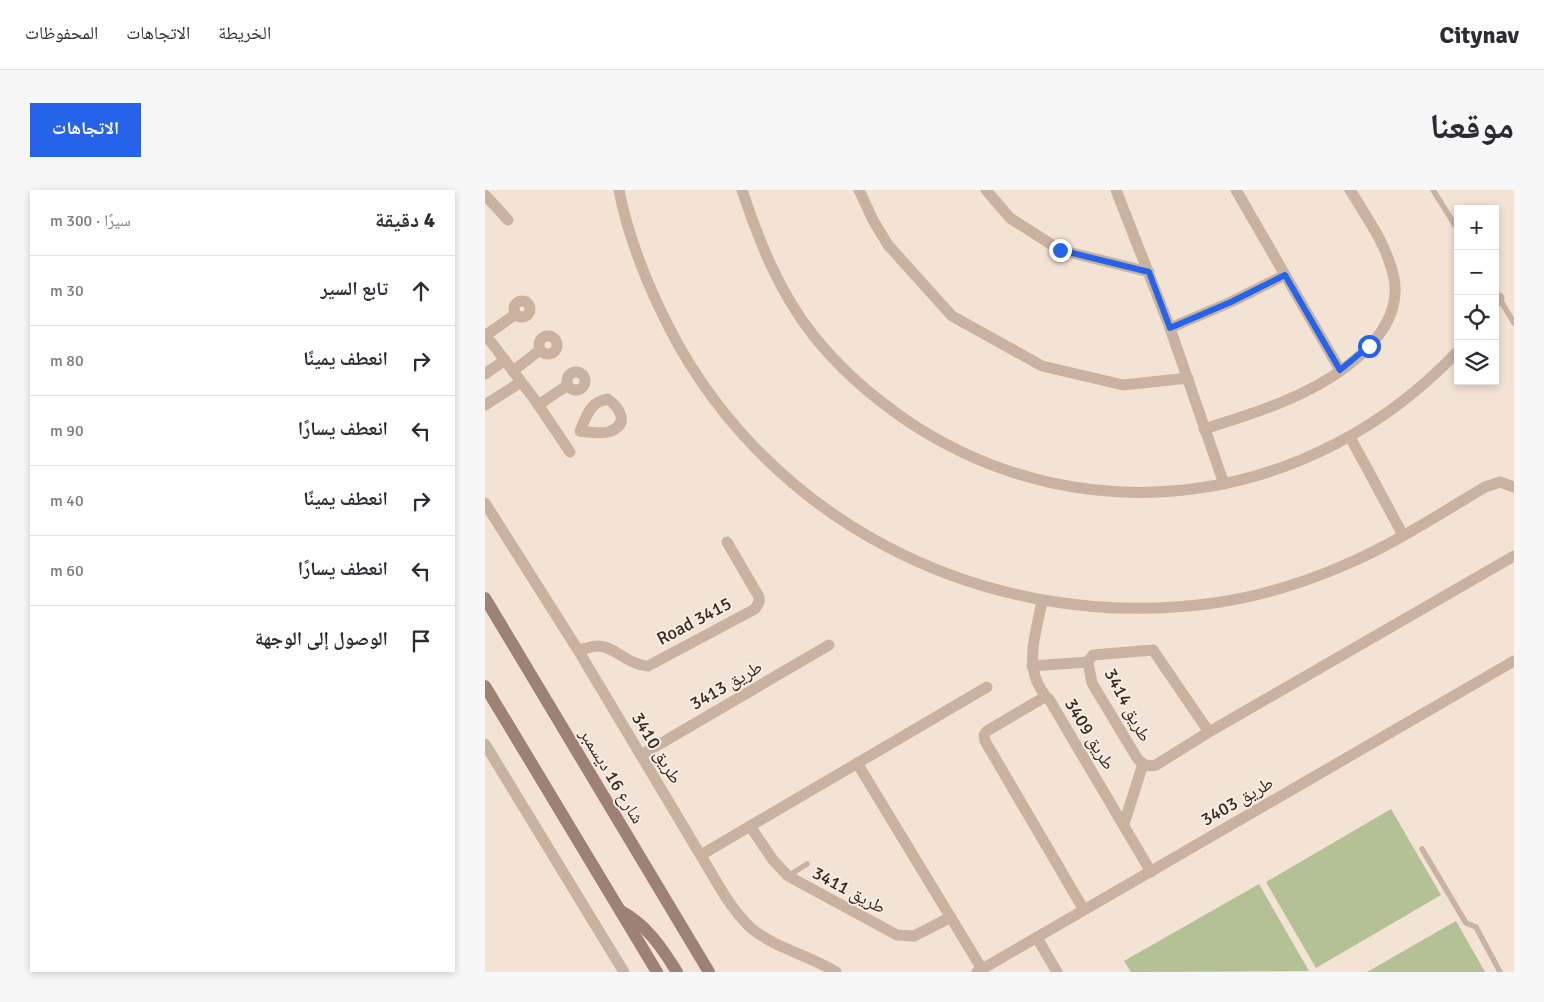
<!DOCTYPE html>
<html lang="ar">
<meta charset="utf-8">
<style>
body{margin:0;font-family:Signika,"Noto Naskh Arabic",sans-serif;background:#f7f7f7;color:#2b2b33;direction:rtl}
.controls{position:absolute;right:15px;top:15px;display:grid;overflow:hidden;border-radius:0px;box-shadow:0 2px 8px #0003}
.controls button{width:45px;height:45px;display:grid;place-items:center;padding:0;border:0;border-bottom:1px solid #e1e1e2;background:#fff;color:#2b2b33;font:25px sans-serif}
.stop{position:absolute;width:15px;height:15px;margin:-11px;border:4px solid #2563eb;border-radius:50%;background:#fff}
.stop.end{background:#2563eb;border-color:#fff;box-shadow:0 1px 5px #0008}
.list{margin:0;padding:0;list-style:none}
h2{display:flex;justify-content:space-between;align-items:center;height:65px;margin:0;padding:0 20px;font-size:21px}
h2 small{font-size:16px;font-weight:400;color:#7c7c81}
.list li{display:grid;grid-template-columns:32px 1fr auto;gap:15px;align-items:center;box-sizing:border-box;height:70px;padding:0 20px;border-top:1px solid #e1e1e2}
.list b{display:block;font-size:19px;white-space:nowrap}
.list em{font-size:16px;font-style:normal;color:#7c7c81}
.icon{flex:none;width:28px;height:28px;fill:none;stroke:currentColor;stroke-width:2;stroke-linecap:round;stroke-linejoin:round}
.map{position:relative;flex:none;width:1029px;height:782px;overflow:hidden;direction:ltr;border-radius:0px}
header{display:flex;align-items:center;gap:30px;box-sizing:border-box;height:70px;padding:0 25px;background:#fff;border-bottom:1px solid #e1e1e2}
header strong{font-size:24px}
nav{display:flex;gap:28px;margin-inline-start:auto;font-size:18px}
.intro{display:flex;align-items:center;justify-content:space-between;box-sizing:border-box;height:120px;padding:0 30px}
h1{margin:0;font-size:35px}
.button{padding:12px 22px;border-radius:0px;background:#2563eb;color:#fff;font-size:18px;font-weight:700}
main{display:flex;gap:30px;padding:0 30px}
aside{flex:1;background:#fff;border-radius:0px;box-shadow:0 2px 8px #0003}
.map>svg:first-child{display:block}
.green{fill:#b4c195}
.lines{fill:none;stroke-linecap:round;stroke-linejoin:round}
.lane{stroke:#cab2a1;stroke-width:5.5}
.street{stroke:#cab2a1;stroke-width:11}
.secondary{stroke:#9d8173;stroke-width:12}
.route{stroke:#2563eb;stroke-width:6}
.labels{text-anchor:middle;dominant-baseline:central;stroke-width:4;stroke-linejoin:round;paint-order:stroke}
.street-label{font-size:18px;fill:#342924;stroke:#faeee2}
</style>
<header>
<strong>Citynav</strong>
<nav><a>الخريطة</a><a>الاتجاهات</a><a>المحفوظات</a></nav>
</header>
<div class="intro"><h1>موقعنا</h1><a class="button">الاتجاهات</a></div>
<main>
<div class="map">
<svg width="1029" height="782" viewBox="0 0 1029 782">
<rect width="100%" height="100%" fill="#f2e3d5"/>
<!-- green -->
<g class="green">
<path d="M906,619L956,705L831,778L781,692Z"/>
<path d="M774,694L824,781L646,782L639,771Z"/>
<path d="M971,731L1000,782H882Z"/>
</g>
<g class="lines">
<!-- lane -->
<g class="lane">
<path d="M948,0L973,40"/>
<path d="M1010,101L1029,133"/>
<path d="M937,659L981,733L991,737L1015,782"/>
<path d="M303,686L322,674"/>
</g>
<!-- street -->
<g class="street">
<path d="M134,0C142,42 157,81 175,119C273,330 500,445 729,413C771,407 815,394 855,377C906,356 953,325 1000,297L1015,292L1029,297"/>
<path d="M257,0C274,51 294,102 328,145C355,179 387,207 424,232C602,350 828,315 973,161"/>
<path d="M374,0L388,30L403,55L467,126L557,176L638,195L703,188"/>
<path d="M501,0L525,28L575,60L664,82"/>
<path d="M631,0L685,138L739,294"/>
<path d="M751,0L855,180"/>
<path d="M0,5L23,30"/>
<circle cx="37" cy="119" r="8"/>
<path d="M1010,113L1014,108"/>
<path d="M685,138L746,112L800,85"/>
<path d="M0,144L50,210L85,262"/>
<path d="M1,145L31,124"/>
<circle cx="63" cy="155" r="9"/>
<path d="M28,181L55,160"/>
<circle cx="91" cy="191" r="9"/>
<path d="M0,184L20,170"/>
<path d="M123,209C136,219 145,235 123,242C114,244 103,242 95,241C102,226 104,212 123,209Z"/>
<path d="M0,215L36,192"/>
<path d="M53,215L83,195"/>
<path d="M719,239C747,230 775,222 802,210C847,191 920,147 909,88C902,55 882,28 865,0"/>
<path d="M865,247L918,345"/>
<path d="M0,313L93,460L240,706C248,718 256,729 267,739C291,758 325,766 351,782"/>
<path d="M557,411C553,434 543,463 550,486C552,494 557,501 561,507"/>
<path d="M93,460C99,459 107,456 113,456C129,456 143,475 163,476L270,419L274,412V407L242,352"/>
<path d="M547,476L603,472"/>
<path d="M724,542L668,460L608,465L603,472L607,493L652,568C658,575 661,577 671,575L724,542L1029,366"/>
<path d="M0,554L139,782"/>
<path d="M156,565L344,455"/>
<path d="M372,573L497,779"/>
<path d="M639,634L658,574"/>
<path d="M265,636L288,670L303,686L412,745L429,746L466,727"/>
<path d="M216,665L502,497"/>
<path d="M599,720L500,551L499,545L502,541L558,508L561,507L564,509L666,682"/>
<path d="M552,748L572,782"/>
<path d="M492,782L1029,471"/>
</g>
<!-- secondary -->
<g class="secondary">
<path d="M0,408L224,782"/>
<path d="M0,496L172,782"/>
<path d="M136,721C162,735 177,758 192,782"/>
</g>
</g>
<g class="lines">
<!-- route -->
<path class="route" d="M575,60L664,82L685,138L746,112L800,85L855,180L884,156"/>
</g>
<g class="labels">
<!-- street labels -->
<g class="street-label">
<text transform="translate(209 431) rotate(-28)">Road 3415</text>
<text transform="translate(241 495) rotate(-30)">طريق 3413</text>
<text transform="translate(643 515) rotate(62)">طريق 3414</text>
<text transform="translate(605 544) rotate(59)">طريق 3409</text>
<text transform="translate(172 558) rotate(59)">طريق 3410</text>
<text transform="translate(127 586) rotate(59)">شارع 16 ديسمبر</text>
<text transform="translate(752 611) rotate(-30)">طريق 3403</text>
<text transform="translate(364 700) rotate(28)">طريق 3411</text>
</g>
</g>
</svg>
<div class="controls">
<button>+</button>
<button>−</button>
<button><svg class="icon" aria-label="locate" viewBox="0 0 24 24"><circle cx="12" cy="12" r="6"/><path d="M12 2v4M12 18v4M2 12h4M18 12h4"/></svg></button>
<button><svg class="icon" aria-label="layers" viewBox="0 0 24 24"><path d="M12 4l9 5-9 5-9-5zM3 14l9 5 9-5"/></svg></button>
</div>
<div class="stop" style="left:884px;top:156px"></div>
<div class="stop end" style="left:575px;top:60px"></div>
</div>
<aside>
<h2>4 دقيقة<small>سيرًا · 300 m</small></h2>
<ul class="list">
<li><svg class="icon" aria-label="ahead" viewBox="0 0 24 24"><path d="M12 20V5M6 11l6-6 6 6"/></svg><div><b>تابع السير</b></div><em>30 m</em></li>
<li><svg class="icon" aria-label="right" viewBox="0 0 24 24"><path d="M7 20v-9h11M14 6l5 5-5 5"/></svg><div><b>انعطف يمينًا</b></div><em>80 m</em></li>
<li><svg class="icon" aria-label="left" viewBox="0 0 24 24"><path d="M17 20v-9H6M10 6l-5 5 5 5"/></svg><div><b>انعطف يسارًا</b></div><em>90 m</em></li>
<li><svg class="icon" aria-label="right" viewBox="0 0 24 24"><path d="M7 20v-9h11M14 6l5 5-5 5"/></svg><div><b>انعطف يمينًا</b></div><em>40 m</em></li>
<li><svg class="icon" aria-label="left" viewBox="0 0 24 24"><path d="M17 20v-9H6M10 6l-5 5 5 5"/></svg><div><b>انعطف يسارًا</b></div><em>60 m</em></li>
<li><svg class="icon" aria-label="arrive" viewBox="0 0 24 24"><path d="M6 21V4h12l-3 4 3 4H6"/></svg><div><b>الوصول إلى الوجهة</b></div></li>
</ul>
</aside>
</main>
